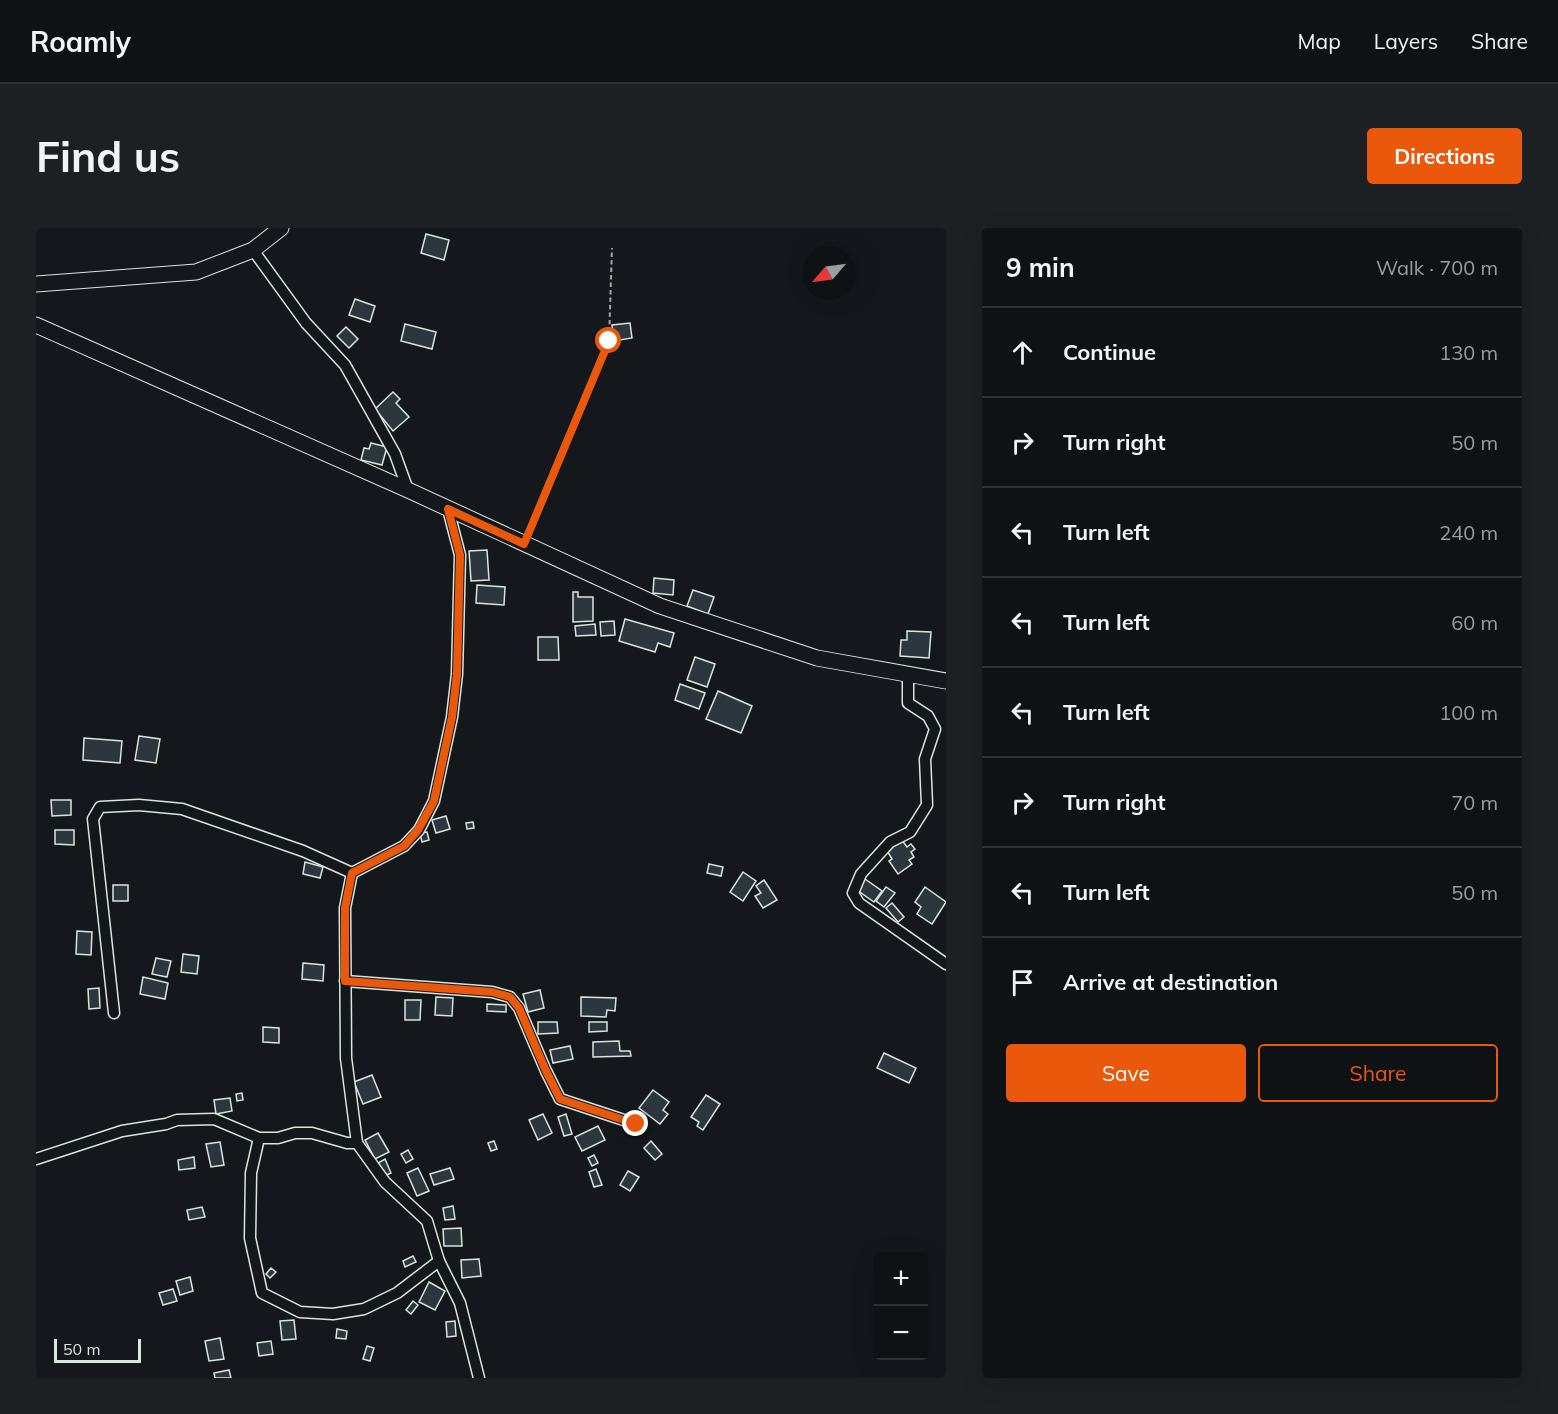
<!DOCTYPE html>
<meta charset="utf-8">
<style>
body{margin:0;font-family:Mulish,sans-serif;background:#1d2022;color:#f1f3f6}
.controls{position:absolute;right:18px;bottom:18px;display:grid;overflow:hidden;border-radius:6px;box-shadow:0 6px 24px #0002}
.controls button{width:54px;height:54px;display:grid;place-items:center;padding:0;border:0;border-bottom:2px solid #2f3234;background:#0f1215;color:#f1f3f6;font:30px sans-serif}
.compass{position:absolute;left:766px;top:18px;width:54px;height:54px;border-radius:50%;background:#0f1215;box-shadow:0 6px 24px #0002;rotate:242deg}
.scale{position:absolute;left:18px;bottom:15px;width:87px;box-sizing:border-box;padding-left:6px;border:3px solid #d8e6dc;border-top:0;font-size:16px;line-height:21px;white-space:nowrap;color:#d8e6dc;-webkit-text-stroke:4px #14181c;paint-order:stroke}
.stop{position:absolute;width:18px;height:18px;margin:-14px;border:4px solid #ea580c;border-radius:50%;background:#fff}
.stop.end{background:#ea580c;border-color:#fff;box-shadow:0 2px 6px #0008}
.list{margin:0;padding:0;list-style:none}
h2{display:flex;justify-content:space-between;align-items:center;height:78px;margin:0;padding:0 24px;font-size:26px}
h2 small{font-size:20px;font-weight:400;color:#9b9ea0}
.list li{display:grid;grid-template-columns:39px 1fr auto;gap:18px;align-items:center;box-sizing:border-box;height:90px;padding:0 24px;border-top:2px solid #2f3234}
.list b{display:block;font-size:22px;white-space:nowrap}
.list em{font-size:20px;font-style:normal;color:#9b9ea0}
.actions{display:flex;gap:12px;padding:18px 24px}
.actions a{flex:1;padding:14px 0;border:2px solid #ea580c;border-radius:6px;text-align:center;font-size:21px;color:#ea580c}
.actions .main{background:#ea580c;color:#fff}
.icon{flex:none;width:33px;height:33px;fill:none;stroke:currentColor;stroke-width:2;stroke-linecap:round;stroke-linejoin:round}
.map{position:relative;flex:none;width:910px;height:1150px;overflow:hidden;border-radius:6px}
header{display:flex;align-items:center;gap:36px;box-sizing:border-box;height:84px;padding:0 30px;background:#0f1215;border-bottom:2px solid #2f3234}
header strong{font-size:28px}
nav{display:flex;gap:33px;margin-inline-start:auto;font-size:21px}
.intro{display:flex;align-items:center;justify-content:space-between;box-sizing:border-box;height:144px;padding:0 36px}
h1{margin:0;font-size:42px}
.button{padding:15px 27px;border-radius:6px;background:#ea580c;color:#fff;font-size:21px;font-weight:700}
main{display:flex;gap:36px;padding:0 36px}
aside{flex:1;background:#0f1215;border-radius:6px;box-shadow:0 6px 24px #0002}
.map>svg:first-child{display:block}
.building{fill:#2c363c;stroke:#d8e6dc;stroke-width:1.5}
.lines{fill:none;stroke-linecap:round;stroke-linejoin:round}
.street-casing{stroke:#d8e6dc;stroke-width:13}
.secondary-casing{stroke:#d8e6dc;stroke-width:17}
.path{stroke:#9da8a2;stroke-width:2;stroke-dasharray:4.5 3;stroke-linecap:butt}
.street{stroke:#14181c;stroke-width:10}
.secondary{stroke:#14181c;stroke-width:15}
.route{stroke:#ea580c;stroke-width:8}
</style>
<header>
<strong>Roamly</strong>
<nav><a>Map</a><a>Layers</a><a>Share</a></nav>
</header>
<div class="intro"><h1>Find us</h1><a class="button">Directions</a></div>
<main>
<div class="map">
<svg width="910" height="1150" viewBox="0 0 910 1150">
<rect width="100%" height="100%" fill="#14181c"/>
<!-- building -->
<g class="building">
<path d="M390,6L413,12L408,32L385,25Z"/>
<path d="M319,71L339,78L334,94L313,87Z"/>
<path d="M594,95L596,110L578,113L576,97Z"/>
<path d="M369,96L400,104L396,121L365,113Z"/>
<path d="M310,99L322,111L313,120L301,108Z"/>
<path d="M357,164L364,171L360,175L373,189L357,203L339,181Z"/>
<path d="M335,215L351,219L346,237L325,232L328,220L333,221Z"/>
<path d="M451,322L453,352L435,353L433,323Z"/>
<path d="M618,350L638,352L637,367L617,365Z"/>
<path d="M441,357L469,359L468,377L440,375Z"/>
<path d="M657,362L678,369L672,386L651,378Z"/>
<path d="M537,364H542V369H557V393L537,394Z"/>
<path d="M589,391L638,405L634,419L622,415L619,424L583,413Z"/>
<path d="M578,393L579,407L565,408L564,394Z"/>
<path d="M559,396L560,407L540,408L539,398Z"/>
<path d="M871,403L895,404L893,430L864,428L865,412H871Z"/>
<path d="M502,409H522L523,432H502Z"/>
<path d="M659,429L679,436L671,459L651,452Z"/>
<path d="M644,456L669,465L663,481L639,472Z"/>
<path d="M682,463L716,478L705,505L670,491Z"/>
<path d="M103,508L124,511L120,535L99,532Z"/>
<path d="M48,510L86,513L84,535L47,532Z"/>
<path d="M15,572H35V587L16,588Z"/>
<path d="M410,588L414,601L400,605L396,592Z"/>
<path d="M437,594L438,600L431,601L430,595Z"/>
<path d="M19,602H38V617L19,616Z"/>
<path d="M391,604L393,612L386,614L384,605Z"/>
<path d="M865,611L871,619L875,616L879,621L875,624L878,629L873,632L876,636L862,646L853,633L856,631L850,621Z"/>
<path d="M269,634L287,639L284,650L267,646Z"/>
<path d="M673,636L687,639L685,648L671,645Z"/>
<path d="M707,644L720,653L707,673L694,664Z"/>
<path d="M829,651L846,663L838,674L821,662Z"/>
<path d="M728,652L741,672L727,680L719,668L725,665L720,658Z"/>
<rect x="77" y="657" width="15" height="16"/>
<path d="M850,659L859,665L848,679L840,673Z"/>
<path d="M889,659L910,674L896,696L881,686L885,679L879,674Z"/>
<path d="M856,675L868,689L862,694L850,680Z"/>
<path d="M41,703L56,704L55,727L40,726Z"/>
<path d="M147,726L163,728L161,746L145,744Z"/>
<path d="M120,730L135,733L131,749L116,746Z"/>
<path d="M267,735L288,737L287,753L266,751Z"/>
<path d="M107,749L132,755L129,771L104,766Z"/>
<path d="M63,760L64,780L53,781L52,761Z"/>
<path d="M504,762L508,780L492,784L487,766Z"/>
<path d="M400,769L417,770L416,788L399,787Z"/>
<path d="M545,769L580,770L579,783L571,782L570,789L545,788Z"/>
<path d="M369,772H385L384,792H369Z"/>
<path d="M451,776L470,777V784L451,783Z"/>
<path d="M502,794H521L522,805L502,806Z"/>
<path d="M553,794H571V803L553,804Z"/>
<path d="M227,799L243,800V815L227,814Z"/>
<path d="M583,813L584,823H594L595,828L557,829V814Z"/>
<path d="M534,818L537,831L517,835L514,822Z"/>
<path d="M848,825L880,840L873,855L841,840Z"/>
<path d="M336,847L345,869L327,876L318,854Z"/>
<path d="M617,862L633,874L627,882L632,886L624,896L603,880Z"/>
<path d="M206,865L207,872L201,873L200,866Z"/>
<path d="M670,867L684,876L667,902L661,898L663,894L655,889Z"/>
<path d="M194,870L196,883L180,886L178,872Z"/>
<path d="M507,886L516,905L502,912L493,892Z"/>
<path d="M530,886L536,906L528,908L522,889Z"/>
<path d="M562,898L569,912L546,923L539,909Z"/>
<path d="M342,905L353,924L339,931L329,912Z"/>
<path d="M458,913L461,921L455,923L452,915Z"/>
<path d="M615,913L626,926L619,932L608,920Z"/>
<path d="M184,914L188,937L175,939L170,916Z"/>
<path d="M372,922L377,931L370,935L365,926Z"/>
<path d="M558,927L562,935L556,938L552,930Z"/>
<path d="M158,929L159,940L143,942L142,932Z"/>
<path d="M349,931L355,945L348,948L342,935Z"/>
<path d="M382,940L393,963L381,968L371,945Z"/>
<path d="M414,940L418,951L398,957L394,946Z"/>
<path d="M560,941L566,957L558,959L553,944Z"/>
<path d="M592,943L603,949L594,963L584,957Z"/>
<path d="M417,978L419,991L409,992L407,980Z"/>
<path d="M166,979L169,989L153,992L151,982Z"/>
<path d="M425,1000L426,1018H408L407,1001Z"/>
<path d="M377,1028L380,1034L369,1039L367,1033Z"/>
<path d="M443,1031L445,1048L426,1050L425,1032Z"/>
<path d="M235,1040L240,1044L234,1050L230,1046Z"/>
<path d="M154,1049L157,1063L144,1067L140,1053Z"/>
<path d="M393,1054L409,1063L399,1082L383,1074Z"/>
<path d="M137,1061L141,1073L127,1077L123,1065Z"/>
<path d="M377,1073L382,1077L375,1086L370,1082Z"/>
<path d="M258,1092L260,1111L246,1112L244,1093Z"/>
<path d="M419,1093L420,1108L411,1109L410,1094Z"/>
<path d="M301,1101L311,1103L310,1111L300,1110Z"/>
<path d="M184,1110L188,1131L173,1133L169,1113Z"/>
<path d="M235,1113L237,1126L223,1128L221,1115Z"/>
<path d="M331,1118L338,1120L334,1133L327,1131Z"/>
<path d="M193,1142L195,1150H179L178,1145Z"/>
</g>
<g class="lines">
<defs>
<g id="street">
<path d="M217,22L270,95L309,137L359,226L372,262"/>
<path d="M872,446V475L892,488L899,501L889,531L891,577L874,604L854,614L825,646L817,665L823,675L910,736"/>
<path d="M316,645L309,680L310,830L321,915L349,954L391,993L403,1033L424,1075L443,1150"/>
<path d="M316,645L368,618L383,602L398,573L416,489L421,446L424,327L412,281"/>
<path d="M309,753L456,764L474,769L483,780L510,843L524,871L600,896"/>
<path d="M78,785L57,591L64,579L103,577L146,581L267,623L316,645"/>
<path d="M223,910L215,945L214,1010L226,1065L264,1084L297,1086L328,1081L361,1065L403,1033"/>
<path d="M0,931L86,903L130,896L141,892L178,891L223,910H242L259,905H276L311,915H321"/>
</g>
<g id="secondary">
<path d="M0,56L160,44L217,22L245,0"/>
<path d="M0,97L372,262L624,378L781,430L910,453"/>
</g>
</defs>
<!-- street casing -->
<use href="#street" class="street-casing"/>
<!-- secondary casing -->
<use href="#secondary" class="secondary-casing"/>
<!-- path -->
<path class="path" d="M492,305L573,113L576,20"/>
<!-- street -->
<use href="#street" class="street"/>
<!-- secondary -->
<use href="#secondary" class="secondary"/>
</g>
<g class="lines">
<!-- route -->
<path class="route" d="M573,113L488,316L412,281L424,327L421,446L416,489L398,573L382,602L368,618L316,645L309,680V753L456,764L474,769L483,780L510,843L524,871L600,896"/>
</g>
</svg>
<div class="controls">
<button>+</button>
<button>−</button>
</div>
<svg class="compass" viewBox="-18 -18 36 36"><path d="M0-13l5 13h-10z" fill="#e53935"/><path d="M0 13l5-13h-10z" fill="#9b9ea0"/></svg>
<div class="scale">50 m</div>
<div class="stop" style="left:573px;top:113px"></div>
<div class="stop end" style="left:600px;top:896px"></div>
</div>
<aside>
<h2>9 min<small>Walk · 700 m</small></h2>
<ul class="list">
<li><svg class="icon" aria-label="ahead" viewBox="0 0 24 24"><path d="M12 20V5M6 11l6-6 6 6"/></svg><div><b>Continue</b></div><em>130 m</em></li>
<li><svg class="icon" aria-label="right" viewBox="0 0 24 24"><path d="M7 20v-9h11M14 6l5 5-5 5"/></svg><div><b>Turn right</b></div><em>50 m</em></li>
<li><svg class="icon" aria-label="left" viewBox="0 0 24 24"><path d="M17 20v-9H6M10 6l-5 5 5 5"/></svg><div><b>Turn left</b></div><em>240 m</em></li>
<li><svg class="icon" aria-label="left" viewBox="0 0 24 24"><path d="M17 20v-9H6M10 6l-5 5 5 5"/></svg><div><b>Turn left</b></div><em>60 m</em></li>
<li><svg class="icon" aria-label="left" viewBox="0 0 24 24"><path d="M17 20v-9H6M10 6l-5 5 5 5"/></svg><div><b>Turn left</b></div><em>100 m</em></li>
<li><svg class="icon" aria-label="right" viewBox="0 0 24 24"><path d="M7 20v-9h11M14 6l5 5-5 5"/></svg><div><b>Turn right</b></div><em>70 m</em></li>
<li><svg class="icon" aria-label="left" viewBox="0 0 24 24"><path d="M17 20v-9H6M10 6l-5 5 5 5"/></svg><div><b>Turn left</b></div><em>50 m</em></li>
<li><svg class="icon" aria-label="arrive" viewBox="0 0 24 24"><path d="M6 21V4h12l-3 4 3 4H6"/></svg><div><b>Arrive at destination</b></div></li>
</ul>
<div class="actions"><a class="main">Save</a><a>Share</a></div>
</aside>
</main>
